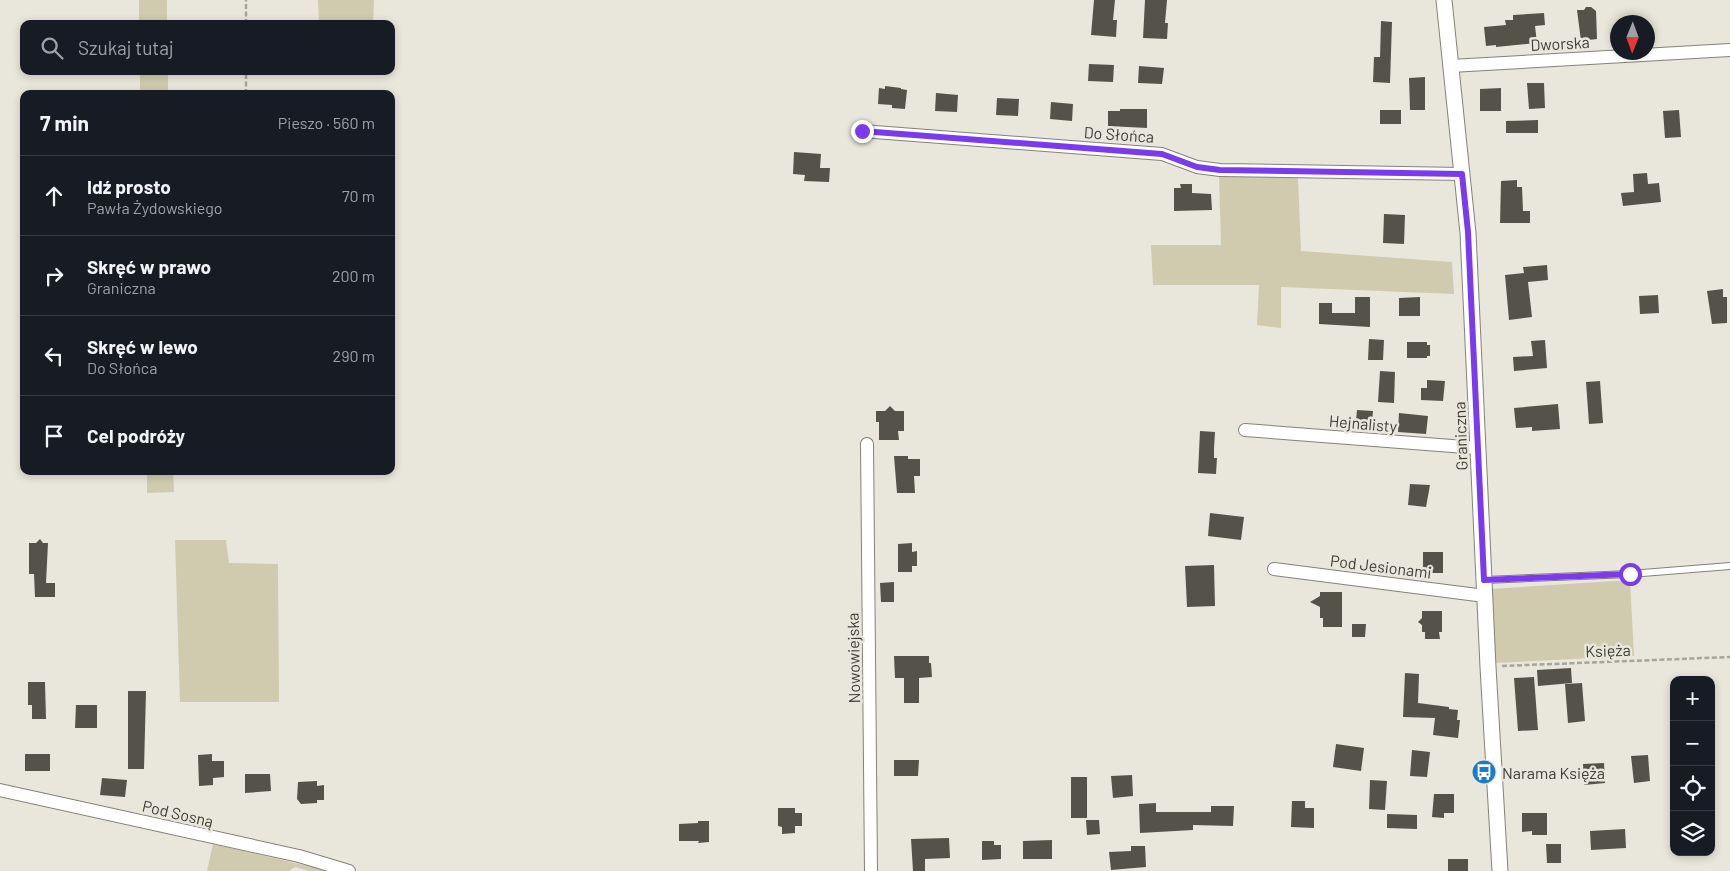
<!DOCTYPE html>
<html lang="pl">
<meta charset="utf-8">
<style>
body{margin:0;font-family:Barlow,sans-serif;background:#242831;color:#f1f3f6}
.controls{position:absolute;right:15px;bottom:15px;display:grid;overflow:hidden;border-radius:10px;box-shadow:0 2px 8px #0003}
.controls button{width:45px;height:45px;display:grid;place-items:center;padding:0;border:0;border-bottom:1px solid #363941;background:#171b24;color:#f1f3f6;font:25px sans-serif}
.compass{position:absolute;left:1610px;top:15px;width:45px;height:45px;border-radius:50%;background:#171b24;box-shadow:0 2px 8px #0003;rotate:181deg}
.stop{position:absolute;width:15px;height:15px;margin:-11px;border:4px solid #7c3aed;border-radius:50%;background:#fff}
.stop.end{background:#7c3aed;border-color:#fff;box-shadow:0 1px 5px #0008}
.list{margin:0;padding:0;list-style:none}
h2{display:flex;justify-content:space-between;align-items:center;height:65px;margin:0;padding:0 20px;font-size:21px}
h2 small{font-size:16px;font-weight:400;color:#9ea1a6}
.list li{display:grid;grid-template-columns:32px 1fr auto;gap:15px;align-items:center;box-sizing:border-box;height:80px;padding:0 20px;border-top:1px solid #363941}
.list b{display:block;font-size:19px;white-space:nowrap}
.list p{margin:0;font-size:16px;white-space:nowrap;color:#9ea1a6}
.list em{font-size:16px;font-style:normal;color:#9ea1a6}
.icon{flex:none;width:28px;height:28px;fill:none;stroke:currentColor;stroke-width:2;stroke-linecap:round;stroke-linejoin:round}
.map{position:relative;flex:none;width:1730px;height:871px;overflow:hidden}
.search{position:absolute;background:#171b24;box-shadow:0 2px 8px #0003;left:20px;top:20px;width:375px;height:55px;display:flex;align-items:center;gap:12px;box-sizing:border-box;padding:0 18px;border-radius:10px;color:#9ea1a6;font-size:19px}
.panel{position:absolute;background:#171b24;box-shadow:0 2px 8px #0003;left:20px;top:90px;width:375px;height:385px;border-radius:10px}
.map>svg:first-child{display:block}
.green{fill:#d0cbaf}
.building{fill:#555349}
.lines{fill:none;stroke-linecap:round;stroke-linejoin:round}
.service-casing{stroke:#848277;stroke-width:8}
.minor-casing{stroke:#848277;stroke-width:14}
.tertiary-casing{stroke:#848277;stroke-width:17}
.path{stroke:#a6a49b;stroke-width:2.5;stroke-dasharray:5 2.5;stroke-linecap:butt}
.service{stroke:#fff;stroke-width:6}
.minor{stroke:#fff;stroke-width:12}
.tertiary{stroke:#fff;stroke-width:15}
.route{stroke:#7c3aed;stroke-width:6}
.labels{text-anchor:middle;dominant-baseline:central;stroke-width:5;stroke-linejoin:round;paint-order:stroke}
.street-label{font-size:16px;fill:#3d3c37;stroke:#e9e7db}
.poi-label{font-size:16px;fill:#3d3c37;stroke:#e9e7db;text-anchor:start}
</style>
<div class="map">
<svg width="1730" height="871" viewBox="0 0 1730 871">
<rect width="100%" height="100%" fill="#e9e7db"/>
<!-- green -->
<g class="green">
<rect x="139" y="0" width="28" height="24"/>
<path d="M318,0H374L373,24H319Z"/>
<rect x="140" y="71" width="28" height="23"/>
<path d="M1219,176L1298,177L1301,251L1452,262L1454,294L1281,287V328L1257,325L1259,285H1153L1151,245H1221Z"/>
<path d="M147,471H173L174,492L147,493Z"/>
<path d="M175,540H226L229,563L278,564L279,702H180Z"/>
<path d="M1630,580L1634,656L1495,663L1491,589Z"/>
<path d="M213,844L317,868L328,871H309L295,867L289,871H207Z"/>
</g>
<!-- building -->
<g class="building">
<path d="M1094,0H1115L1113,20H1117L1116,37L1091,35Z"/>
<path d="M1145,0H1167L1165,23H1168L1167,39L1143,38Z"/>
<path d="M1586,7H1591L1596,11L1597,39L1581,41L1577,10H1584Z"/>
<path d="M1544,13L1545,25L1535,26L1537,43L1496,47V45L1486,46L1484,27L1506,25L1505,20H1513V15Z"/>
<path d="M1381,21L1392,22L1390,83L1373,82L1374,57H1380Z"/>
<path d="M1089,64L1114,65L1113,82L1088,81Z"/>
<path d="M1139,66L1164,68L1162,84L1138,83Z"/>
<path d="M1425,77V110H1410L1409,78Z"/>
<path d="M1527,83H1544L1545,108L1529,109Z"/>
<path d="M885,86L901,88V89L907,90L905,109L892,108V105L878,104L879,88L885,89Z"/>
<path d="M1501,88V111H1480V89Z"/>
<path d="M936,93L958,95L957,112L935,111Z"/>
<path d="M997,98L1019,99L1018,116L996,115Z"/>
<path d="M1051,102L1073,104L1072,121L1050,119Z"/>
<path d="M1120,109H1147V128L1108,126V111H1120Z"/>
<rect x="1380" y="110" width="21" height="14"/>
<path d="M1679,110L1681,137L1665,138L1663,111Z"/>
<path d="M1538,120V133H1506V121Z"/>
<path d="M794,152L821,154L820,168H830L829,182L804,181L805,175L793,174Z"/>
<path d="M1647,173L1648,184L1659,183L1661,202L1623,206L1621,193L1634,192L1633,174Z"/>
<path d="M1517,180V187H1522L1523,211H1530V223H1500L1501,181Z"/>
<path d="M1180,184H1192V193L1211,194L1212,210L1174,211V188H1181Z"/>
<path d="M1384,214L1405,215L1404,244L1383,243Z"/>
<path d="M1547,265L1548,280L1528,282L1532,317L1509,320L1505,275L1524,273L1523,267Z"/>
<path d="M1723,289V297H1727V323L1712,324L1707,291Z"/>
<path d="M1658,295L1659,313L1640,314L1639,296Z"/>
<path d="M1355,297H1370V327L1319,324V303H1332V313H1355Z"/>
<path d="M1420,297V316H1399V298Z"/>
<path d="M1369,339L1384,340L1383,360H1368Z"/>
<path d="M1545,340L1547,368L1514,371L1513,357L1533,356L1531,341Z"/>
<path d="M1407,342H1427V345H1430V356H1427V358H1407Z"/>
<path d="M1380,371L1395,372L1394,403L1378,402Z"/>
<path d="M1427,380L1445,381L1443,401L1421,400V388H1427Z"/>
<path d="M1600,381L1603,423L1589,424L1586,382Z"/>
<path d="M1558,404L1560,429L1532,431V427L1516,428L1514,408Z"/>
<path d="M890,406L895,411H904V431H898L899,440H879V422H876V411H885Z"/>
<path d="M1357,410L1373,411L1371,432L1355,430Z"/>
<path d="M1399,413L1428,416L1426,434L1398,432Z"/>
<path d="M1200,431L1215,432L1214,449V458H1217L1216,474L1198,473Z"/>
<path d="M894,456H908V459H920V476H914L915,493H897Z"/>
<path d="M1410,484L1430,485L1426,507L1408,505Z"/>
<path d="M1210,513L1244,517L1241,540L1208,536Z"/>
<path d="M40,539L43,543H48L46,583H55V597H35L34,574H29V543H36Z"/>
<path d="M912,543V552L917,551V566H912V572H898V544Z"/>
<rect x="1423" y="552" width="20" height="21"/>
<path d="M1214,565L1215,606L1187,607L1185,566Z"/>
<path d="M894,582V602H881L880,583Z"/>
<path d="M1320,592H1342V627H1323V618H1320V607L1310,602L1320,596Z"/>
<path d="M1422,611H1442V632H1439L1440,639H1425V632H1422V625L1418,622L1422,618Z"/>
<path d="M1352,624H1366L1365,637H1352Z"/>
<path d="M894,656H929V663H931L932,677L919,678V703H904V678H895Z"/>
<path d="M1571,668L1572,683L1538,686L1537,670Z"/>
<path d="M1405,673L1419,674L1418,703L1449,707V709L1458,710L1457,720H1460L1458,738L1433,735L1435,718L1403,717Z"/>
<path d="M1534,677L1538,730L1518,731L1514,678Z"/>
<path d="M28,682H45L46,719H32V705H28Z"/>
<path d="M1582,683L1585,721L1568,723L1565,684Z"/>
<path d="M128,691H146L144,769H128Z"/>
<path d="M76,705H97V728H75Z"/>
<path d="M1336,744L1364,748L1361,771L1333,767Z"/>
<path d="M1412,750L1430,752L1427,777L1410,776Z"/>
<rect x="25" y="754" width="25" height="17"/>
<path d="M212,754V761H224V777L213,778V785L199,786L198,755Z"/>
<path d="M1648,755L1650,781L1634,783L1631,756Z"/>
<path d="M894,760H919L918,776H894Z"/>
<path d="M1604,763L1605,783L1584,785L1583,764Z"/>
<path d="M245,774H270L271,791L245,793Z"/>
<path d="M1132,775L1133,796L1113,798L1111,776Z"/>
<rect x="1071" y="777" width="16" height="41"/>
<path d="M102,778L127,780L125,797L100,795Z"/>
<path d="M1370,780L1387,781L1385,810L1369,809Z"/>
<path d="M317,781V786L324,785V800H317V803L301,804L297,799L298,782Z"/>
<path d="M1434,794H1454V813H1444V818L1432,817Z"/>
<path d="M1292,801H1305V808H1314V828L1291,827Z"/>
<path d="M1156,803V812H1211V806H1234L1233,826L1193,825V830L1140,833L1139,804Z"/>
<path d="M778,808H795V813H802V826H795V833L782,834V827L778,826Z"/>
<path d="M1522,813H1547V835H1532V831L1522,832Z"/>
<path d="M1387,814L1417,815V829L1387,828Z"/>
<path d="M1086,820H1099L1100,834L1087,835Z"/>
<path d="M698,821H709V842L698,843L699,841H679V824L698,823Z"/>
<path d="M1625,829L1626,848L1591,850L1590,831Z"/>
<path d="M949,838L950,858L925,859V871H913L911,839Z"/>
<path d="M1052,840V859H1023V841Z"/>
<path d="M982,841H994V845H1001V859L982,860Z"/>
<path d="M1546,844H1561V863H1547Z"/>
<path d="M1131,846H1145L1146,867L1111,870L1109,852L1131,851Z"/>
<rect x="1448" y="859" width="20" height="12"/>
</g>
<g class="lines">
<defs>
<path id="service" d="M1484,580L1630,574L1730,566"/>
<g id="minor">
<path d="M1451,66L1730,50"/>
<path d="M862,131L1162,154L1197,167L1220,170L1462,174"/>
<path d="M1245,430L1478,448"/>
<path d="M867,444L871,871"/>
<path d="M1274,569L1485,596"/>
<path d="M0,790L299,856L349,871"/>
</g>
<path id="tertiary" d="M1444,0L1468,233L1488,667L1500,871"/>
</defs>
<!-- service casing -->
<use href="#service" class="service-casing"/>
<!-- minor casing -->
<use href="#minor" class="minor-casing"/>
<!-- tertiary casing -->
<use href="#tertiary" class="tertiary-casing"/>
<!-- path -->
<g class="path">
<path d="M246,24V0"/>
<path d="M246,94V71"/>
<path d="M1502,666L1730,657"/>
</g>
<!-- service -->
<use href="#service" class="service"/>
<!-- minor -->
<use href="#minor" class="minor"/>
<!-- tertiary -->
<use href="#tertiary" class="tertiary"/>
</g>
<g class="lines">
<!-- route -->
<path class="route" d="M862,131L1162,154L1197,167L1220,170L1462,174L1468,232L1484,580L1630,574"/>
</g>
<!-- icons -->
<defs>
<symbol id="bus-disc" viewBox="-11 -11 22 22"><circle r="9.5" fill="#1a7bc7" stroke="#e9e7db"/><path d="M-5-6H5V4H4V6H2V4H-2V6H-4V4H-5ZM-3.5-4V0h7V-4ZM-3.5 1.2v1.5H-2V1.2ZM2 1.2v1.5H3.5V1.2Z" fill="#fff"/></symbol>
</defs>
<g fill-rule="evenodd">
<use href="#bus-disc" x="1470" y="758" width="28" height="28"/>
</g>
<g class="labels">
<!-- street labels -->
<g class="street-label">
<text transform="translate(1560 43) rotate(-3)">Dworska</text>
<text transform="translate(1119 134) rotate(4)">Do Słońca</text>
<text transform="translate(1363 423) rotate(5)">Hejnalisty</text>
<text transform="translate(1460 436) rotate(-92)">Graniczna</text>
<text transform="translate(1381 566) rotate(7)">Pod Jesionami</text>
<text transform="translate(1608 650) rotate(-2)">Księża</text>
<text transform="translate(853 658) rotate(-91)">Nowowiejska</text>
<text transform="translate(178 813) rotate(13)">Pod Sosną</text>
</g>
<!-- poi labels -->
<g class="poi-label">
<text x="1502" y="772">Narama Księża</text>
</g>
</g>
</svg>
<div class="controls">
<button>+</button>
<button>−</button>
<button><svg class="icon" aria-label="locate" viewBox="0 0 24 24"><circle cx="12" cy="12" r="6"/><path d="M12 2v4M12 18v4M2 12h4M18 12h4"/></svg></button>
<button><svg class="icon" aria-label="layers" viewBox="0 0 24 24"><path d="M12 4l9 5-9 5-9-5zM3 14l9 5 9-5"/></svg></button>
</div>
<svg class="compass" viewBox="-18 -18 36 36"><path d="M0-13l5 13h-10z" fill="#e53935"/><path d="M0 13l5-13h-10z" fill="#9ea1a6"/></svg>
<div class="stop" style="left:1630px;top:574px"></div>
<div class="stop end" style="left:862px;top:131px"></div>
<div class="search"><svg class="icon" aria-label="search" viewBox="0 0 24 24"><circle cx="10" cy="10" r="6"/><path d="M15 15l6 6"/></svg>Szukaj tutaj</div>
<section class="panel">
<h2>7 min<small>Pieszo · 560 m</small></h2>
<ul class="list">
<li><svg class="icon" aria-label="ahead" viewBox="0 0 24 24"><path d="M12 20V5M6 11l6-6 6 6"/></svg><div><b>Idź prosto</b><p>Pawła Żydowskiego</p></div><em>70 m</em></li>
<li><svg class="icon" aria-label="right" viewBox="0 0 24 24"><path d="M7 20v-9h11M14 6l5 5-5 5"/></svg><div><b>Skręć w prawo</b><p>Graniczna</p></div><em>200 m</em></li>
<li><svg class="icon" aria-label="left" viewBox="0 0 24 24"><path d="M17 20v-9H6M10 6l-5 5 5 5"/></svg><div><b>Skręć w lewo</b><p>Do Słońca</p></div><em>290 m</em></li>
<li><svg class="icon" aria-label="arrive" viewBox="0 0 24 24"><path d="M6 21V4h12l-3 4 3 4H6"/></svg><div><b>Cel podróży</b></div></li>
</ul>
</section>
</div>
